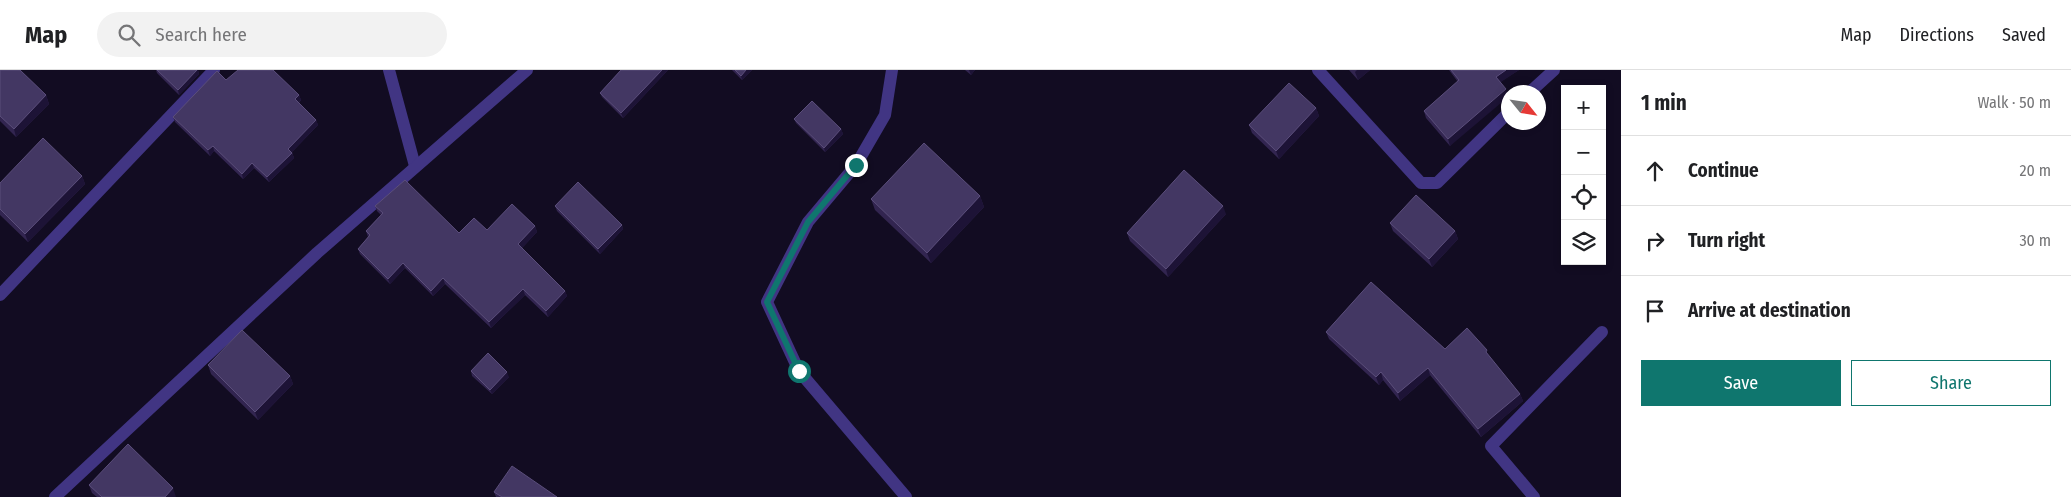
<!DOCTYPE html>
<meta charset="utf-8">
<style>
body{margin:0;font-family:"Fira Sans Condensed",sans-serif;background:#f2f2f2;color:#202124}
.controls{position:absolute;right:15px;top:15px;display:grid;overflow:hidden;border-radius:0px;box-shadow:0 2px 8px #0003}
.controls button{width:45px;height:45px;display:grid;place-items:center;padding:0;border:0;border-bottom:1px solid #e0e0e0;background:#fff;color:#202124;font:25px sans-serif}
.compass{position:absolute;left:1501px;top:15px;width:45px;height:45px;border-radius:50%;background:#fff;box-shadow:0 2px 8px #0003;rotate:120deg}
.stop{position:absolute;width:15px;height:15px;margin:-11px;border:4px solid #0f766e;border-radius:50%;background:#fff}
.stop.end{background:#0f766e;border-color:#fff;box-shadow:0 1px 5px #0008}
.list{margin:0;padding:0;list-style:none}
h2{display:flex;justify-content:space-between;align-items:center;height:65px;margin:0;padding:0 20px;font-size:21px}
h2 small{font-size:16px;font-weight:400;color:#757577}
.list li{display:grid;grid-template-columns:32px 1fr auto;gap:15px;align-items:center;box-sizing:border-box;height:70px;padding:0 20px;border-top:1px solid #e0e0e0}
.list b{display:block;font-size:19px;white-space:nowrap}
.list em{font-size:16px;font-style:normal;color:#757577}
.actions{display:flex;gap:10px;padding:15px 20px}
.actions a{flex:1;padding:11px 0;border:1px solid #0f766e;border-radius:0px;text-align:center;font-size:18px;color:#0f766e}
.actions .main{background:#0f766e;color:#fff}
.icon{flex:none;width:28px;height:28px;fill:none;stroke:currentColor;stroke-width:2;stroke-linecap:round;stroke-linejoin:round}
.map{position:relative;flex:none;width:1621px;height:427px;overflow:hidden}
header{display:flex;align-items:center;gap:30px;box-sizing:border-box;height:70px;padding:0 25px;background:#fff;border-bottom:1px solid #e0e0e0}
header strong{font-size:24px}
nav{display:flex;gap:28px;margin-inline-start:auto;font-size:18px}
.search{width:350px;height:45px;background:#f2f2f2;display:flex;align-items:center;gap:12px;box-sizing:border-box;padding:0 18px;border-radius:28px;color:#757577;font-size:19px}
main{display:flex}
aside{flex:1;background:#fff}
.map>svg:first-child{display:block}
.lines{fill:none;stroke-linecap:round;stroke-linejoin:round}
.minor{stroke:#413583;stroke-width:12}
.wall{fill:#322550}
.shaded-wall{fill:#1d1336}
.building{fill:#433763;stroke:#5b4e7b}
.route{stroke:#0f766e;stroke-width:6}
</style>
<header>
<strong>Map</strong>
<div class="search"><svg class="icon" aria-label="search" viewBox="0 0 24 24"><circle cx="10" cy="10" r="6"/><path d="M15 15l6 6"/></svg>Search here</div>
<nav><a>Map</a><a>Directions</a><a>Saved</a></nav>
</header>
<main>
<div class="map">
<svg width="1621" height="427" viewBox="0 0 1621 427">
<rect width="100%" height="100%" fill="#120c22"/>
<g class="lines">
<!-- minor -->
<g class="minor">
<path d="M389,0L415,96"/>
<path d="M892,0L885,45L856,95L808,152L767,232L799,301L906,427"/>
<path d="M1318,0L1421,113H1437L1508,43"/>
<path d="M1530,22L1554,0"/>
<path d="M0,225L214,0"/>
<path d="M55,427L317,183L527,0"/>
<path d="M1534,427L1491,376L1602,262"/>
</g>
</g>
<!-- wall -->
<g class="wall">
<path d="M0,0L46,25L49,34L16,67L0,51Z"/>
<path d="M156,0H198L199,4L179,25L157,3Z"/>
<path d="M621,0H668L623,48L602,27L600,23Z"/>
<path d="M732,0H752L742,10Z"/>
<path d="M965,0H975L971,5Z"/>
<path d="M1349,0H1370L1358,10Z"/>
<path d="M1449,0H1519L1500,12L1450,76L1426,48L1424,41L1458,12Z"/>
<path d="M226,10L299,25L301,30L299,33L316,50L318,55L292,82L294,88L269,112L254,98L243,109L214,81L210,86L175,52L173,47Z"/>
<path d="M1316,38L1319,46L1279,89L1252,63L1249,55Z"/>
<path d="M794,49L841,59L843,64L825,82L796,53Z"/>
<path d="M82,106L85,114L28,172L0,145V113Z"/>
<path d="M980,126L984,137L931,193L875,140L871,129Z"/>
<path d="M375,136L459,163L535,156L537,162L522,178L565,221L567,226L548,247L525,225L491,258L445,214L433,226L405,198L390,214L360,184L358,179L368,167L366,161L381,145L377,141Z"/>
<path d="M555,136L622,155L623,159L600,184L557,141Z"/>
<path d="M1226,144L1168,207L1130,171L1127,163Z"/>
<path d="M1390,153L1455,161L1458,169L1432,197L1393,161Z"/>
<path d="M1326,262L1489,286L1520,324L1523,331L1481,367L1430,305L1400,331L1383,310L1379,315L1329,269Z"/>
<path d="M208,295L290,306L293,314L258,350L211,304Z"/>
<path d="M471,301L509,307L492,324L472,306Z"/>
<path d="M89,415L176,427H97L92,423Z"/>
<path d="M494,422L557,427H496Z"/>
</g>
<!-- shaded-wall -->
<g class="shaded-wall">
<path d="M197,0H198L199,4L179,25L178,20Z"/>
<path d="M662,0H668L623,48L621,43Z"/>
<path d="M746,0H752L742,10L741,6Z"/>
<path d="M969,0H975L971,5Z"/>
<path d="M1357,0H1370L1358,10L1355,2Z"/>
<path d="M1506,0H1519L1498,14L1496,7Z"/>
<path d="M1506,19L1508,27L1450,76L1448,69Z"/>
<path d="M46,25L49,34L16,67L14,59Z"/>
<path d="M299,25L301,30L297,34L295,29Z"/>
<path d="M1316,38L1319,46L1279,89L1276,81Z"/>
<path d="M316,50L318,55L290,84L288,79Z"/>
<path d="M841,59L843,64L825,82L824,78Z"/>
<path d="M213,76L214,81L210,86L208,80Z"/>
<path d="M292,83L294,88L269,112L267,107Z"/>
<path d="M252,93L254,98L243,109L242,104Z"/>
<path d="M82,106L85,114L28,172L25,164Z"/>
<path d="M980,126L984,137L931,193L927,183Z"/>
<path d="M1223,136L1226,144L1168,207L1166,199Z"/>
<path d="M622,155L623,159L600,184L598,179Z"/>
<path d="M535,156L537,162L520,180L518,174Z"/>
<path d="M1455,161L1458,169L1432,197L1429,189Z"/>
<path d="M403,193L405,198L390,214L388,209Z"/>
<path d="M443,208L445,214L433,226L431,221Z"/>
<path d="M523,219L525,225L491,258L489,252Z"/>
<path d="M565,221L567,226L548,247L546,241Z"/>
<path d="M1428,298L1430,305L1400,331L1398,323Z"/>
<path d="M507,302L509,307L492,324L490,320Z"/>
<path d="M1381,302L1383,310L1379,315L1376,307Z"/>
<path d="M290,306L293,314L258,350L255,342Z"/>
<path d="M1520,324L1523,331L1481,367L1478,359Z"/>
<path d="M173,418L176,427H165Z"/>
</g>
<!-- building -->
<g class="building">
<path d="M0,0H20L46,25L14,59L0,46Z"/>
<path d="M157,0H197L178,20Z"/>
<path d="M238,0H273L299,25L295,29L316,50L288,79L292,83L267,107L252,93L242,104L213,76L208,80L173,47L217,1L226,10Z"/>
<path d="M621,0H662L621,43L600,23Z"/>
<path d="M735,0H746L741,6Z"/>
<path d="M1451,0H1506L1496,7L1506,19L1448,69L1424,41L1459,10Z"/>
<path d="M1289,13L1316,38L1276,81L1249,55Z"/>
<path d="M812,31L841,59L824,78L794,49Z"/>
<path d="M43,68L82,106L25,164L0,139V113Z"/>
<path d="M924,73L980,126L927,183L871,129Z"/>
<path d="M1184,100L1223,136L1166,199L1127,163Z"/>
<path d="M405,110L459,163L474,148L487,160L512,134L535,156L518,174L565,221L546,241L523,219L489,252L443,208L431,221L403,193L388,209L358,179L370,165L366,161L383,143L375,136Z"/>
<path d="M578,112L622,155L598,179L555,136Z"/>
<path d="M1416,125L1455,161L1429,189L1390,153Z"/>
<path d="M1371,212L1445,279L1467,258L1487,280L1486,282L1520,324L1478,359L1428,298L1398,323L1381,302L1376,307L1326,262Z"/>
<path d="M242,260L290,306L255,342L208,295Z"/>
<path d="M488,283L507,302L490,320L471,301Z"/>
<path d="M128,374L173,418L165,427H102L89,415Z"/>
<path d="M512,396L557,427H502L494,422Z"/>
</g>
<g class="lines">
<!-- route -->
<path class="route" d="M799,301L767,232L808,152L856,95"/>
</g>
</svg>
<div class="controls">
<button>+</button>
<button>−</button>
<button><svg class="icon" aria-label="locate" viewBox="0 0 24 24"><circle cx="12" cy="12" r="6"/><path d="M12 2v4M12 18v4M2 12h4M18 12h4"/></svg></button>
<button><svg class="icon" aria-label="layers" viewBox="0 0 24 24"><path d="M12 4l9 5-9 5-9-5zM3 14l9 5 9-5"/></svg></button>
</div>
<svg class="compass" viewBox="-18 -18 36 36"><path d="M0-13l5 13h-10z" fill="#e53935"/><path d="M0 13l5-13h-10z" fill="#757577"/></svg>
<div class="stop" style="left:799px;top:301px"></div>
<div class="stop end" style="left:856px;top:95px"></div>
</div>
<aside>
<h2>1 min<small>Walk · 50 m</small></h2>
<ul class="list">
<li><svg class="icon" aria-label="ahead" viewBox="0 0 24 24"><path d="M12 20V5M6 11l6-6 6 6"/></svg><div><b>Continue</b></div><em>20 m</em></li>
<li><svg class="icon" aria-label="right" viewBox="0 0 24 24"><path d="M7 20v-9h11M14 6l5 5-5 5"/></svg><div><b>Turn right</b></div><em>30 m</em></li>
<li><svg class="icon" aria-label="arrive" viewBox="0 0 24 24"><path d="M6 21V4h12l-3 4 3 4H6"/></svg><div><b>Arrive at destination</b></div></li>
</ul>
<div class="actions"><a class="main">Save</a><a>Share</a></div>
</aside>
</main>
